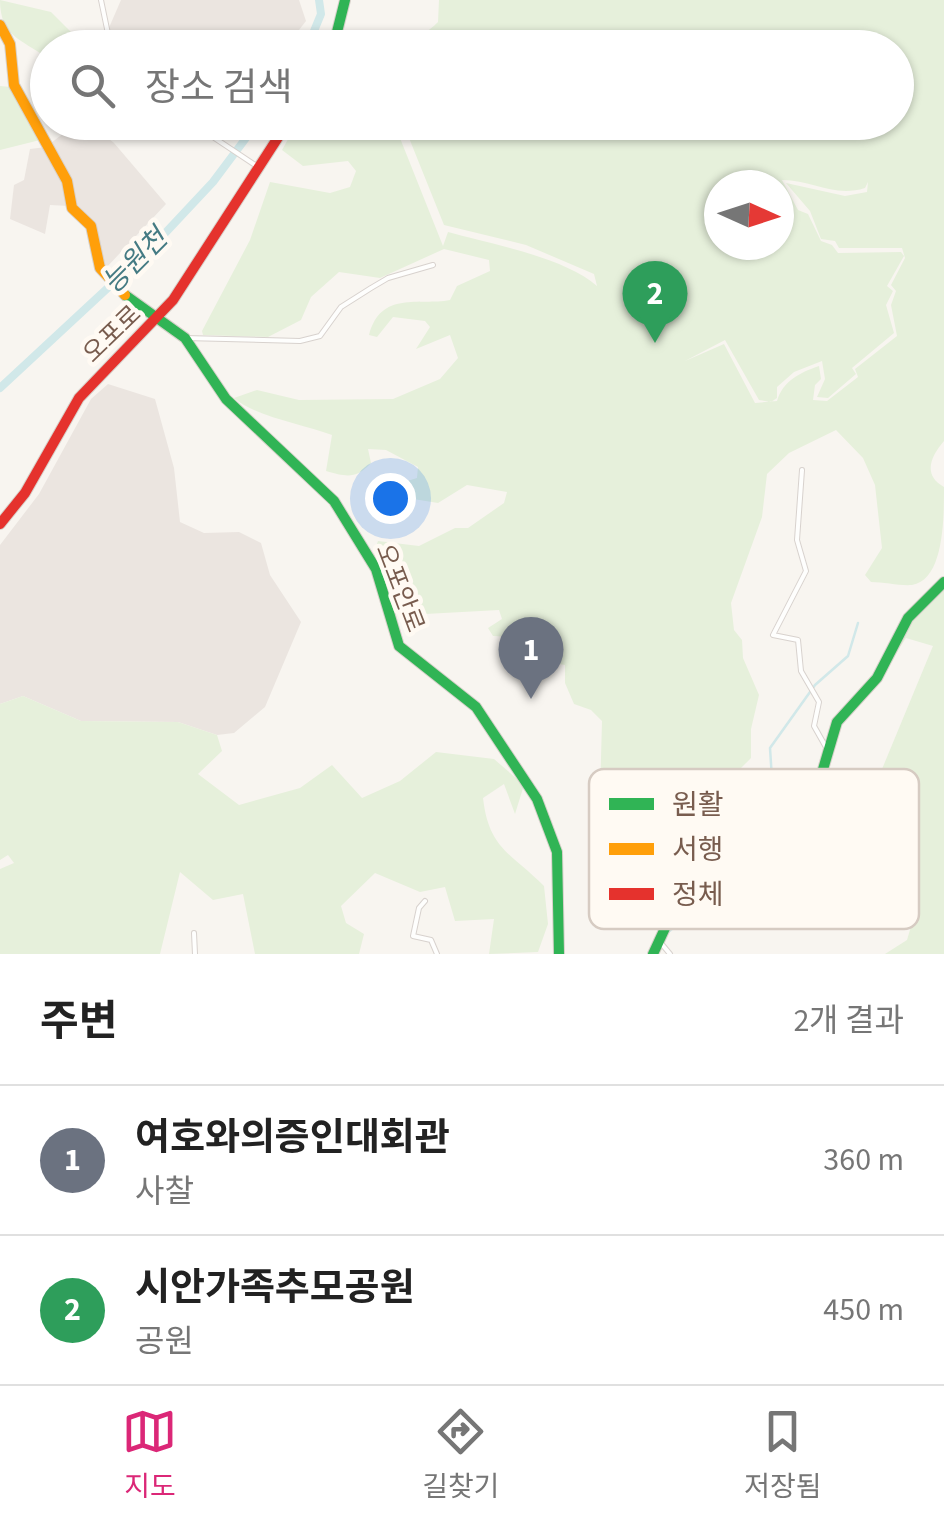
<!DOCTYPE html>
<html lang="ko">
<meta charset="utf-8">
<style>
body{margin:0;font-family:"Source Sans 3","Noto Sans KR",sans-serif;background:#f2f2f2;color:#222}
.compass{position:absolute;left:704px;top:170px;width:90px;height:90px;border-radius:50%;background:#fff;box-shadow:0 2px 8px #0004;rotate:93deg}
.you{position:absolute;left:390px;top:498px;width:35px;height:35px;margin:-25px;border:8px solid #fff;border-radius:50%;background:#1a73e8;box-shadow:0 0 0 15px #1a73e833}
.badge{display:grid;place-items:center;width:65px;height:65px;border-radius:50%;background:#db2777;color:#fff;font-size:32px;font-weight:700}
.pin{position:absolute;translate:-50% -82px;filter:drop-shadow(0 2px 5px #0008)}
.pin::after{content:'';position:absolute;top:52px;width:35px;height:30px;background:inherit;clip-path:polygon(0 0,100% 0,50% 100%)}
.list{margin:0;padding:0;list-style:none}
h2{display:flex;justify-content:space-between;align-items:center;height:130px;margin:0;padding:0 40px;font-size:42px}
h2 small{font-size:32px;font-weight:400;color:#767676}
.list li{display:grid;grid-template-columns:65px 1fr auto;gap:30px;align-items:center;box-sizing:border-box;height:150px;padding:0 40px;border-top:2px solid #e0e0e0}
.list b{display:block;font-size:38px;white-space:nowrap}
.list p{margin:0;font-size:32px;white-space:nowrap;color:#767676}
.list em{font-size:32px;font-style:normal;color:#767676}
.icon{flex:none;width:55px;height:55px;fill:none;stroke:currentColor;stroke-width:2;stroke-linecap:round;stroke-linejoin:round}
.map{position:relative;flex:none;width:944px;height:954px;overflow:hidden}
.search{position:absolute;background:#fff;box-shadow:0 2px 8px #0004;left:30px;right:30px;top:30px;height:110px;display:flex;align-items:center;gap:25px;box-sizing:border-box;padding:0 35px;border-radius:55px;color:#767676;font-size:38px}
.sheet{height:430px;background:#fff}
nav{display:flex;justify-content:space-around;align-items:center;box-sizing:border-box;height:140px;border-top:2px solid #e0e0e0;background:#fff;font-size:28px;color:#767676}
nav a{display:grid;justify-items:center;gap:5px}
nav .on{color:#db2777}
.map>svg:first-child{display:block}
.industrial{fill:#ebe5e0}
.green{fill:#e6f0db;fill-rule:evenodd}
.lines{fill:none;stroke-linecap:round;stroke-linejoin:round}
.stream{stroke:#d1e8e9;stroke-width:2.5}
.river{stroke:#d1e8e9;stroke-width:8}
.street-casing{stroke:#d8d2ce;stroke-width:6}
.fast-casing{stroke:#d7d1ca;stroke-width:12}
.slow-casing{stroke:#d7d1ca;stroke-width:12}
.jam-casing{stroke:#d7d1ca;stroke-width:12}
.street{stroke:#fefefd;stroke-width:4}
.fast{stroke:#30b455;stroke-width:10}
.slow{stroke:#ff9f0a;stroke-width:10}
.jam{stroke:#e5322d;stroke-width:10}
.labels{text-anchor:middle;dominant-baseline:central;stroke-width:9;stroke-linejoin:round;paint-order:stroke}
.street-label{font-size:25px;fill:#785c4e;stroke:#fffaf3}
.water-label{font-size:28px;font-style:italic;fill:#457b83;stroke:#fffaf3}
.key{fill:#fffaf3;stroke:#d6cbc2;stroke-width:2.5}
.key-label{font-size:28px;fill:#785c4e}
</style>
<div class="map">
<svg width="944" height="954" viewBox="0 0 944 954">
<rect width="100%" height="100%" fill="#f8f5f0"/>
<!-- industrial -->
<g class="industrial">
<path d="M121,0H299L306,21L285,48L118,47L108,30Z"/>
<path d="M77,123H89L114,143L166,204L105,269L92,225L76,209L72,182L51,143Z"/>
<path d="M46,147L65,181L69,206L50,205L45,234L10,219L14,185L24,180L30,149Z"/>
<path d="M108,384L155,399L174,468L180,522L204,533L239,532L261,543L270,575L301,622L265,707L234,733L217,735L178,722L81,721L23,696L0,704V545L39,494L91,399Z"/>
</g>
<!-- green -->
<g class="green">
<path d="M0,0L51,12L86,47L48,48L47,58C22,39 0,37 0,0Z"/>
<path d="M439,0H944V441C931,456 922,475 944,487C944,519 944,580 912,585C900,586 884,582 871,582L865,575L882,548L875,485L863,458L836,430L789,453L767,474L762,517L731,603L734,630L742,640L743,658L759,695L751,729V758L711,798L688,807C680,825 665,845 644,847L600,795L602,721L591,710L574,704L565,683V665L542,661L529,638L493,636L488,628L502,619L499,610L425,614L393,594L374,553L378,541L419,546L455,528H468L504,503L507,492L467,485L438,503L383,494L388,487L417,478L418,467L386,450L368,449L371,463C356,479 347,477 326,471L332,435C302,424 256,417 234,398L257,390L299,400L393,399L440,379L458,358L450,335L416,349L430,327L425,321L393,317L377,337L369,335C381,290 419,306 450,300L457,286L490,271L489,260L444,249L380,278L339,272L311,297L301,320L268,337L203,335L202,331L250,240L270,182L330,193L350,187L356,171L348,161L303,166L282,150L297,123L335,127L341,123H394L443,246L448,232C491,244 564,257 597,286L594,274L526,245L444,225L403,123L896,122V48L386,47L384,31C409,37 418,42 438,22ZM782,180C813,180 834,198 865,188L868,182L867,192L845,196L786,183L810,211L821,239L835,241L839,248H902L905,258L891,285L896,291L891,305L897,336L855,369L858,377L827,401L813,400L815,385L821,379L819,366C799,373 783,381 777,401L755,403L724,344L685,361L725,340L759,400L771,402L777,398V387L794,372L822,361L825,379L817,397L828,398L856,374L852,368L894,333L886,305L893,291L887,286L904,256L901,252L838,253L832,245L821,241L808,214L798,210ZM719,185H779V245H719Z"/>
<path d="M0,86L11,87L40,140L0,150Z"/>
<path d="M944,587V954H885L907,940L912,923C901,906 882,894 876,877L882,862L875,786L933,646L906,638L886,669L902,631Z"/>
<path d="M23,696L81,721L178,722L217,735L222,751L198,774L239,805L300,788L332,765L362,798L400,781L436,752L494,759L524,785L515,814L504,784L483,798C489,849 510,852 544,886L548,924L538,952L489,954L494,919L455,921L445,887L420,892L375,873L341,906L346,923L364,934L359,954H255L243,894L213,900L180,872L160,954H0V869L14,863L8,855L0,860V704Z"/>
</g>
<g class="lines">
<!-- stream -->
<g class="stream">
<path d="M784,811L782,794L772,779L770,748L815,685L848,656L858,623"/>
<path d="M667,933L709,899L750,875L782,819"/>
</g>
<!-- river -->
<g class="river">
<path d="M307,48L321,14L319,0"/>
<path d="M0,388L154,245L213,182L258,122"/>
</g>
<defs>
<g id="street">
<path d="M101,0L111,48"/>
<path d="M164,122L207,133L258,167"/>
<path d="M185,338L300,341L320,336L341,307L371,288L388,278L433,265"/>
<path d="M802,470L797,540L806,571L773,635L798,640L801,671L819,702L814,726L827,749"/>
<path d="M425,901L419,908L413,936L431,940L437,954"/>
<path d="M194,933L195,954"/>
<path d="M660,942L670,954"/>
</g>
<g id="fast">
<path d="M333,48L345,0"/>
<path d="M125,295L185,338L226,399L334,501L376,569L399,646L476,707L537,799L557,852L559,954"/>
<path d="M653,954L666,926L740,871L771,822L816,793L837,722L877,678L908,618L944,582"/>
</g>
<path id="slow" d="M0,25L10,44L14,85L67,181L72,208L91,226L100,268L125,295"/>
<path id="jam" d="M0,524L25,493L79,398L173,300L288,122"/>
</defs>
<!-- street casing -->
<use href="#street" class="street-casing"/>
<!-- fast casing -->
<use href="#fast" class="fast-casing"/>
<!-- slow casing -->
<use href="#slow" class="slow-casing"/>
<!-- jam casing -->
<use href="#jam" class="jam-casing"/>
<!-- street -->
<use href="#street" class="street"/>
<!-- fast -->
<use href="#fast" class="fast"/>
<!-- slow -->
<use href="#slow" class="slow"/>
<!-- jam -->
<use href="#jam" class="jam"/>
</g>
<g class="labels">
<!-- street labels -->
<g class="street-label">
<text transform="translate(112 334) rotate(-44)">오포로</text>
<text transform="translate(400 588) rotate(69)">오포안로</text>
</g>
<!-- water labels -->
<g class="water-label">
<text transform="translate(135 261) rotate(-45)">능원천</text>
</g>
</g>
<!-- legend -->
<rect x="589" y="769" width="330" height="160" rx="15" class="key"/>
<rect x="609" y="798" width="45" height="12" fill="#30b455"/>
<rect x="609" y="843" width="45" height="12" fill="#ff9f0a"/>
<rect x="609" y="888" width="45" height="12" fill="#e5322d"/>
<g class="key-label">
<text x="672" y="814">원활</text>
<text x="672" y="859">서행</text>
<text x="672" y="904">정체</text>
</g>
</svg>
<svg class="compass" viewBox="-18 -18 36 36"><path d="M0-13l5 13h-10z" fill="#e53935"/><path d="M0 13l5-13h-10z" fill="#767676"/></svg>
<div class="you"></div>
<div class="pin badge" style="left:531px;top:699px;background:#6b7280">1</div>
<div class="pin badge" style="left:655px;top:343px;background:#2e9e5b">2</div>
<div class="search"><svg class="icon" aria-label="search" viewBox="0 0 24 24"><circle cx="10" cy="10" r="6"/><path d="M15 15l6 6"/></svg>장소 검색</div>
</div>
<section class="sheet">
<h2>주변<small>2개 결과</small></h2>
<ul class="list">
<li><span class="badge" style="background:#6b7280">1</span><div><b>여호와의증인대회관</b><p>사찰</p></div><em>360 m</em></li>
<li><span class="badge" style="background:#2e9e5b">2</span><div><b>시안가족추모공원</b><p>공원</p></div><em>450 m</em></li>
</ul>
</section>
<nav>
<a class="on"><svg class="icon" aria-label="map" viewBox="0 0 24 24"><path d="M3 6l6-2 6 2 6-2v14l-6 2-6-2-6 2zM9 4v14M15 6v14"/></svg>지도</a>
<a><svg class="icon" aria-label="directions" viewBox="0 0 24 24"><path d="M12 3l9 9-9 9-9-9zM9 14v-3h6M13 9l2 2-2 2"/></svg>길찾기</a>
<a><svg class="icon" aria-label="saved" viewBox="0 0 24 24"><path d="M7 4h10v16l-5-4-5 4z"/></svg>저장됨</a>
</nav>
